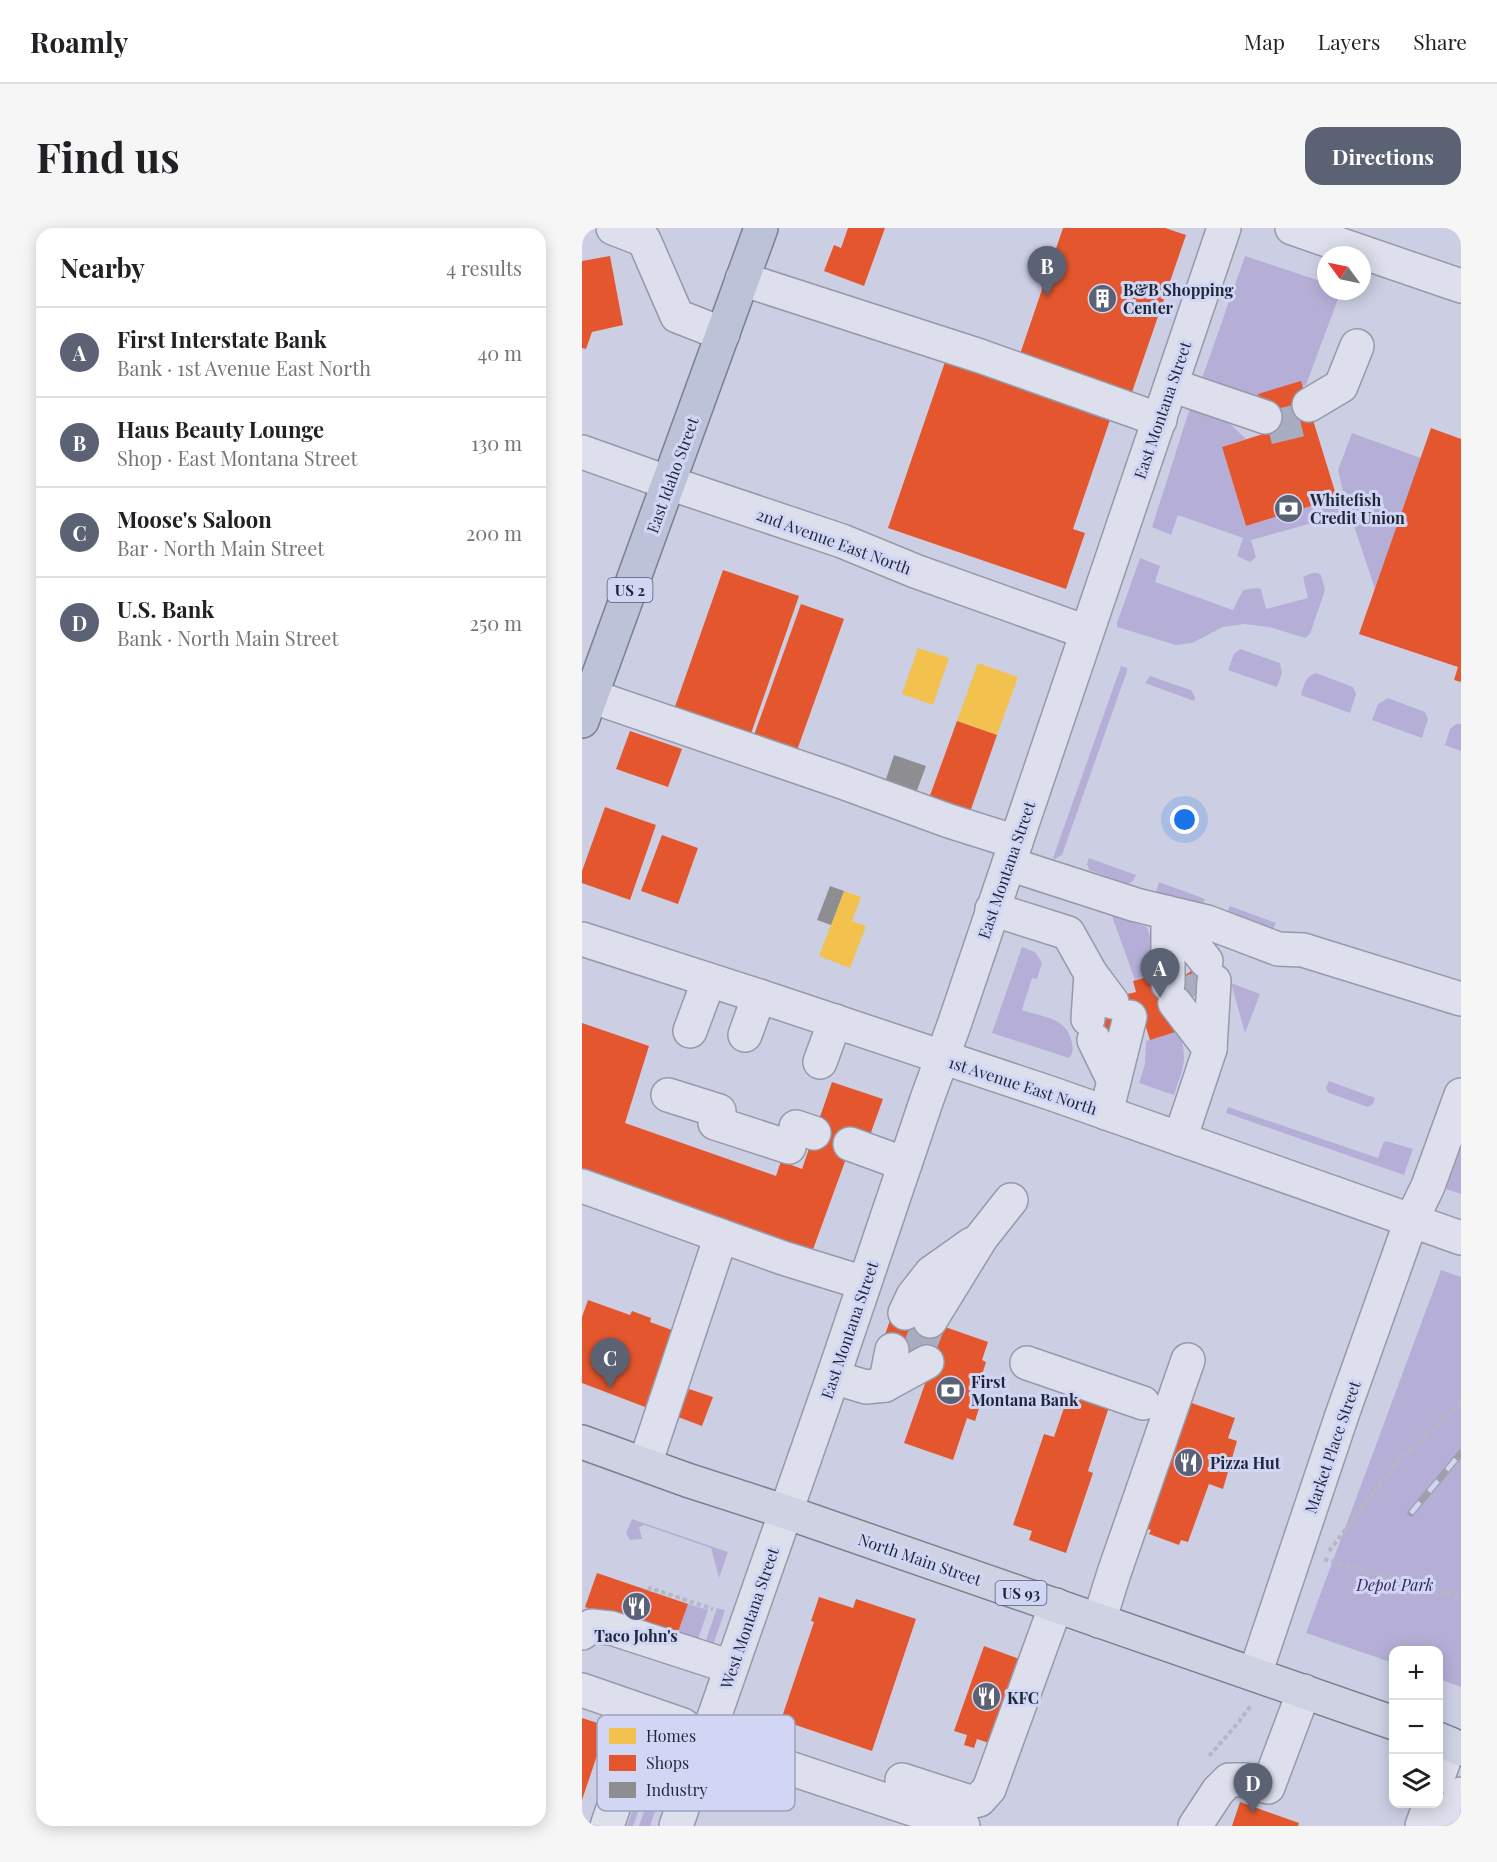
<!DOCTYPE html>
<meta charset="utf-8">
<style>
body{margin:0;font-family:"Playfair Display",serif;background:#f6f6f6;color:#202124}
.controls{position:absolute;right:18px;bottom:18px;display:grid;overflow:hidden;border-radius:12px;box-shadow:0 3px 15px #0003}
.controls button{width:54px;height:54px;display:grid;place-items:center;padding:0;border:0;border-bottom:2px solid #e0e0e0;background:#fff;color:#202124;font:30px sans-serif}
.compass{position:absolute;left:735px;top:18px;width:54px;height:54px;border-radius:50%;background:#fff;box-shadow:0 3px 15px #0003;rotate:303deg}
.you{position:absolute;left:603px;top:592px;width:21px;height:21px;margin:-15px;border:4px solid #fff;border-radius:50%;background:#1a73e8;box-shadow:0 0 0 9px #1a73e833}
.badge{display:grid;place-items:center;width:39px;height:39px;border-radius:50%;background:#5a6274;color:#fff;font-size:20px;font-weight:700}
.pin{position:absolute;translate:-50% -50px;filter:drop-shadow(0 2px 3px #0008)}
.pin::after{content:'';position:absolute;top:32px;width:21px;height:18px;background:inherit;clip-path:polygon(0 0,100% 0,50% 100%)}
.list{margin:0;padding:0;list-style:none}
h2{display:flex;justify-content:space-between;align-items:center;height:78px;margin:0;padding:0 24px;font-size:26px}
h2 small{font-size:20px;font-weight:400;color:#757577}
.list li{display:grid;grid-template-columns:39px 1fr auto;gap:18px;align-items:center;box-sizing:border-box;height:90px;padding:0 24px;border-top:2px solid #e0e0e0}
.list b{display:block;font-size:22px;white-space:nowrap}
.list p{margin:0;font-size:20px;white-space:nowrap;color:#757577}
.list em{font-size:20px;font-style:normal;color:#757577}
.icon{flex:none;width:33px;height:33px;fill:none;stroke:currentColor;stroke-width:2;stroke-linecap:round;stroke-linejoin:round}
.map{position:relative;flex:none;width:879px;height:1598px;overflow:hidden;border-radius:18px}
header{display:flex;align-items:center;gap:36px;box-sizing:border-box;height:84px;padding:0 30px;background:#fff;border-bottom:2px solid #e0e0e0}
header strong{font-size:28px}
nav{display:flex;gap:33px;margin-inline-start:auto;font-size:21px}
.intro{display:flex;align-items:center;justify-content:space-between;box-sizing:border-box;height:144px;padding:0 36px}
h1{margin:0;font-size:42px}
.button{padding:15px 27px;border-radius:18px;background:#5a6274;color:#fff;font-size:21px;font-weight:700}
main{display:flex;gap:36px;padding:0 36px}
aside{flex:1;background:#fff;border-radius:18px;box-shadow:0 3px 15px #0003}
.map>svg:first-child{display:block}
.green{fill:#b5afd7}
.homes{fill:#f2c14e}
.shops{fill:#e4572e}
.industry{fill:#8d8d92}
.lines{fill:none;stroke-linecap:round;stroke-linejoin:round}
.minor-tunnel{stroke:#a9adc1;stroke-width:33;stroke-dasharray:33 16;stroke-linecap:butt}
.minor-casing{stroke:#9599a9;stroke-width:36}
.major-casing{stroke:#7c808e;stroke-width:36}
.highway-casing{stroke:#7c808e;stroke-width:36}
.path{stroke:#b4b7c4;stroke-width:4;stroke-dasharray:4.5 3;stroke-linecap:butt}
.minor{stroke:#dddfec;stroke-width:33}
.major{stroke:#cfd2e3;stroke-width:33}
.highway{stroke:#bcc2d7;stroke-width:33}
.rail-casing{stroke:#9da0ab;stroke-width:7}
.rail{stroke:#d1d6f5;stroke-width:4.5;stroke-dasharray:14;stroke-linecap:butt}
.labels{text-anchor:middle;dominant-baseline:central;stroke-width:6;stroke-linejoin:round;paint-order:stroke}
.shield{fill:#d1d6f5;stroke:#535c70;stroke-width:1.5}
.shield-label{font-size:15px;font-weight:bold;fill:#1d2737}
.poi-label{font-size:16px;font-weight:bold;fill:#1d2737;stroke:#d1d6f5;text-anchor:start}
.street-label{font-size:16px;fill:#1d2737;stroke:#d1d6f5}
.park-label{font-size:16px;font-style:italic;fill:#362453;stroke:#d1d6f5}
.key{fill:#d1d6f5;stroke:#9ba2bc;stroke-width:1.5}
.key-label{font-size:16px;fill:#1d2737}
</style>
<header>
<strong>Roamly</strong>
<nav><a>Map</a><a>Layers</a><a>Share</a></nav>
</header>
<div class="intro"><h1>Find us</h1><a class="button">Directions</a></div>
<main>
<aside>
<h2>Nearby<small>4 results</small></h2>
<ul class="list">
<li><span class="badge">A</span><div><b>First Interstate Bank</b><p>Bank · 1st Avenue East North</p></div><em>40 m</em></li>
<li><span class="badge">B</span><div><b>Haus Beauty Lounge</b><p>Shop · East Montana Street</p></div><em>130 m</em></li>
<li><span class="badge">C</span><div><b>Moose's Saloon</b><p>Bar · North Main Street</p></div><em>200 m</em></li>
<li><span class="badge">D</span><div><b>U.S. Bank</b><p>Bank · North Main Street</p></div><em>250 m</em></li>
</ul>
</aside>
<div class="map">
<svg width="879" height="1598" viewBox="0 0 879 1598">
<rect width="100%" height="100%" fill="#cccfe4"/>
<!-- green -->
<g class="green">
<path d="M663,28L744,55V63H759L724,157L670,172L618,156Z"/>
<path d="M608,180L644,192L664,211L640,219L664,298L755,270L759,287L669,312L674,329L668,334L655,328L661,310L596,287L589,307L570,299Z"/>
<path d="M770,205L839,230L793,361L762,268L756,242Z"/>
<path d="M558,330L578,338L573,354L651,382L661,362L675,360L679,361L684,381L726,370L721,349C727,346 733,342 739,347L743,362L728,406L723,410L687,399L662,396L641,399L610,415L594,417L535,399V395Z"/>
<path d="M658,421L698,435L700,445L695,459L646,442L652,426Z"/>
<path d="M539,438L545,440V443L480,627L473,631L471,630Z"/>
<path d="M734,445L771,459L774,466L768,485L719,467C722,457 723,448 734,445Z"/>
<path d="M568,448L609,462L613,469L612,473L563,455Z"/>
<path d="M806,470L843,484L846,491L840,510L790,492L796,476Z"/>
<path d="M874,496H879V523L863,517L868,501Z"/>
<path d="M507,630L554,647L551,653L546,656L507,642L505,636Z"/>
<path d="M577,654L623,671L620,677L577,666L574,664Z"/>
<path d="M648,678L694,695L690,703L645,685Z"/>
<path d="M530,688L565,699L580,743L553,752Z"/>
<path d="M440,719L453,724L460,735L455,751L450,750L440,782C460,789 483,789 489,811C491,819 492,824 487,830L410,805Z"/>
<path d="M649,755L678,766L663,805Z"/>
<path d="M597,802C606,833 602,837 592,867L557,855L563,836L564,813Z"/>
<path d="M747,853L793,870L791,876L786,879L747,865L744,860Z"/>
<path d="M646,879L796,930L801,915L804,913L831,921L822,947L644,885Z"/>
<path d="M879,917V966L864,961Z"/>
<path d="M859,1042L879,1049V1459L857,1451L856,1422H812L811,1435L724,1405Z"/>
<path d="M50,1291L146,1324L137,1350L129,1320L62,1297L57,1299L60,1311L48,1312L44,1305Z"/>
<path d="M106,1376L126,1382L114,1417L94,1410Z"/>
<path d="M135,1380L143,1382L128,1426L120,1424Z"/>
<path d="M70,1532L74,1534L51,1598H45L67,1535Z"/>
<path d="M79,1536L85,1538L87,1542L68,1598H57Z"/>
</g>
<!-- homes -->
<g class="homes">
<path d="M336,420L367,430L351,477L320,466Z"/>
<path d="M396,435L436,449L415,507L375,493Z"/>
<path d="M262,663L279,669L270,693L284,698L268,740L237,728Z"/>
</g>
<!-- shops -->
<g class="shops">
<path d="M266,0H303L282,58L242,43L252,17L259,20Z"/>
<path d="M481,0H583L604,7L548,170L436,132Z"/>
<path d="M28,28L41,97L10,104L4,121L0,120V33Z"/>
<path d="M363,134L383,141L384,136L530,186L491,301L503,305L484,361L306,300Z"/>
<path d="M719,153L755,270L664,298L640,219L687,204L676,166Z"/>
<path d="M849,200L879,211V454L872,452L876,439L777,406Z"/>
<path d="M141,342L217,368L166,514L90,487Z"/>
<path d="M219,376L262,391L214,525L171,510Z"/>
<path d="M375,493L415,507L387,587L346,573Z"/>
<path d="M48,503L100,521L86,559L34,541Z"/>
<path d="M23,579L74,597L48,672L0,655V643Z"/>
<path d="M80,607L116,620L96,676L59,663Z"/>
<path d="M635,726L621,761L601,774L584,779L593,804L568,812L560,786L539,792L503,817L498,796L537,768L554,764L551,753L575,746L594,753Z"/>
<path d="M0,795L67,818L43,895L194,948L199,933L220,941L250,854L301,871L287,910L265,928L229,1027L0,949Z"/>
<path d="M6,1072L48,1087L50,1083L69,1090L68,1094L90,1102L63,1179L0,1155V1089Z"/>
<path d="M312,1081L406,1114L400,1132L404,1134L393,1169L400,1171L393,1193L385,1190L371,1232L322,1215L350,1136L299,1118Z"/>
<path d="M107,1161L131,1169L120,1198L96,1189Z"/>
<path d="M487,1165L527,1179L506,1243L511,1245L484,1325L447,1312L450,1303L431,1297L462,1206L472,1209Z"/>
<path d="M601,1172L653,1190L646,1210L655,1213L641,1261L627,1256L606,1314L599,1312L597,1317L567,1306L569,1302L560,1299Z"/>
<path d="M15,1345L106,1376L94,1410L3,1379Z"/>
<path d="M237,1369L271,1380L274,1371L334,1391L290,1523L199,1492L232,1394L229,1393Z"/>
<path d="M402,1418L440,1432L410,1516L395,1511L392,1520L382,1517L385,1507L372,1503Z"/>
<path d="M0,1490L25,1498L0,1572Z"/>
<path d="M658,1574L717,1595L716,1598H650Z"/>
</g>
<!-- industry -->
<g class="industry">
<path d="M312,527L344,538L334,565L303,554Z"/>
<path d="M248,658L262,663L249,697L235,692Z"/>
</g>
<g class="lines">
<!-- minor-tunnel -->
<g class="minor-tunnel">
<path d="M686,200L731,189"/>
<path d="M600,749L608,770"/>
<path d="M333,1131L348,1093"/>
</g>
<defs>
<g id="minor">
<path d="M31,0L62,12L95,88L141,106"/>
<path d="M710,0L879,58"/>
<path d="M160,51L398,128L578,192"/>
<path d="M589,157L683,189"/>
<path d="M727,177L759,158L775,118"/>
<path d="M0,224L87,255L260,313L333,343L504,404"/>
<path d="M0,465L260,554L367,593L434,614"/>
<path d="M427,636L554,677L625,694L696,721L721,722L879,771"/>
<path d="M410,681L486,705L509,746L530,774"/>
<path d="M586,685V756"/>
<path d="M586,685L624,733"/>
<path d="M0,711L177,768L468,865L879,1010"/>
<path d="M593,775L628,821L598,911"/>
<path d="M506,791L509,746"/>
<path d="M108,803L127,752"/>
<path d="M163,807L177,768"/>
<path d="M512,812L532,853"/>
<path d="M628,821L632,753"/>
<path d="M238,834L253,793"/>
<path d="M86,867L137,883"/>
<path d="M524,885L548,789"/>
<path d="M133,895L207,919"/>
<path d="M214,899L232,905"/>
<path d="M268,916L323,936"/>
<path d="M0,958L201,1030L282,1055"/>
<path d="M323,1085L331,1068L349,1045L390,1016"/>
<path d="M348,1093L399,1010L429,972"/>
<path d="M445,1135L561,1175"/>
<path d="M251,1149L284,1159L303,1157L345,1134"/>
<path d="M303,1157L310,1122"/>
<path d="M63,1236L139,1008"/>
<path d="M517,1393L532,1345L606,1132"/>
<path d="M0,1405L9,1398L29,1400L149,1439"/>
<path d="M673,1446L760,1187L829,993L846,958L879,867"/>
<path d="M0,1462L101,1497"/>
<path d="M123,1512L381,1598"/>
<path d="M856,1549L868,1516"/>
<path d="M320,1552L388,1574L397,1572L407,1561L474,1377"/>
<path d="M25,1598L57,1505L119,1524"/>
<path d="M94,1598L251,1149L345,871L372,797L642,0"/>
<path d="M613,1598L636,1563L647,1552H663L686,1559L722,1463"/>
<path d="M840,1598L848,1576"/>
<path d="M867,1598L879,1566"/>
</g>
<g id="major">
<path d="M0,1214L105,1252L204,1284L812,1495"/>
<path d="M856,1511L879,1521"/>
</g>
<path id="highway" d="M0,493L179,0"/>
</defs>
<!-- minor casing -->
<use href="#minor" class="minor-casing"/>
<!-- major casing -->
<use href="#major" class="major-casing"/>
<!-- highway casing -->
<use href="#highway" class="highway-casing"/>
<!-- path -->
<g class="path">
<path d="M747,1323L813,1237L879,1174"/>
<path d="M742,1331L879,1370"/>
<path d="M67,1363L68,1360L131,1381"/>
<path d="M627,1528L656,1495L670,1476"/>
</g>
<!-- minor -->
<use href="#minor" class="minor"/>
<!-- major -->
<use href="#major" class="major"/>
<!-- highway -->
<use href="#highway" class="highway"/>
<defs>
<path id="rail" d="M829,1285L879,1225"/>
</defs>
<!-- rail casing -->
<use href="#rail" class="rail-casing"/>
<!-- rail -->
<use href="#rail" class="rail"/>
</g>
<!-- icons -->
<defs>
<symbol id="building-disc" viewBox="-11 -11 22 22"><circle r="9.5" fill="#5a6274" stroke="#d1d6f5"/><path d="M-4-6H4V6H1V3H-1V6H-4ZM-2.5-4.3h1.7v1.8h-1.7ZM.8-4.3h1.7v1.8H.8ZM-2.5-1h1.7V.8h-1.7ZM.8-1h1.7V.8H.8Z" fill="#fff"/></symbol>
<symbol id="bank-disc" viewBox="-11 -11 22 22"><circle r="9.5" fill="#5a6274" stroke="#d1d6f5"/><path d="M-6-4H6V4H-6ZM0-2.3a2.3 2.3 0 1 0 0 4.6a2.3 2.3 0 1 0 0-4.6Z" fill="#fff"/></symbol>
<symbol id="restaurant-disc" viewBox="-11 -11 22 22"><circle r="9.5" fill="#5a6274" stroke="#d1d6f5"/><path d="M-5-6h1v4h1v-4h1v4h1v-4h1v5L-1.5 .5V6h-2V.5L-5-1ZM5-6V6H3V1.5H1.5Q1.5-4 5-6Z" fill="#fff"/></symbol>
</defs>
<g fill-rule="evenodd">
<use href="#building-disc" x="504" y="54" width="33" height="33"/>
<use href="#bank-disc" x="690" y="264" width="33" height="33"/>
<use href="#bank-disc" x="352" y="1146" width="33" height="33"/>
<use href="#restaurant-disc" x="590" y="1218" width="33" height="33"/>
<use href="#restaurant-disc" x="38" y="1362" width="33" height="33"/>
<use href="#restaurant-disc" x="388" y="1452" width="33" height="33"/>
</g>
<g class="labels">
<!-- shield labels -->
<g class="shield">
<rect x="25.5" y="350" width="45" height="24" rx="4.5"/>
<rect x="413.5" y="1353" width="51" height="24" rx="4.5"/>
</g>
<g class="shield-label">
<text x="48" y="362">US 2</text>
<text x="439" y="1365">US 93</text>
</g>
<!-- poi labels -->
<g class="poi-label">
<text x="541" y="61">B&amp;B Shopping<tspan x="541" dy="18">Center</tspan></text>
<text x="728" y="271">Whitefish<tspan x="728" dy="18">Credit Union</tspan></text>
<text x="389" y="1153">First<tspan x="389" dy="18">Montana Bank</tspan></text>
<text x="628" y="1234">Pizza Hut</text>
<text x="54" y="1407" text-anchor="middle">Taco John's</text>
<text x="425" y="1469">KFC</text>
</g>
<!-- street labels -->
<g class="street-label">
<text transform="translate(580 182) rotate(-71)">East Montana Street</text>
<text transform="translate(90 247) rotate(-70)">East Idaho Street</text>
<text transform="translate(252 313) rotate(20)">2nd Avenue East North</text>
<text transform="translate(424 642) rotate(-71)">East Montana Street</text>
<text transform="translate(441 857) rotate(18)">1st Avenue East North</text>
<text transform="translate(267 1102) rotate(-71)">East Montana Street</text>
<text transform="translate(750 1219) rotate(-71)">Market Place Street</text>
<text transform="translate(338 1331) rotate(19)">North Main Street</text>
<text transform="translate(167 1390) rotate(-71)">West Montana Street</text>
</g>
<!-- park labels -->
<g class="park-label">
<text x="813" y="1356">Depot Park</text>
</g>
</g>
<!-- legend -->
<rect x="15" y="1487" width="198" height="96" rx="9" class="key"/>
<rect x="27" y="1500" width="27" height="16" fill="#f2c14e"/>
<rect x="27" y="1527" width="27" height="16" fill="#e4572e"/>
<rect x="27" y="1554" width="27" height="16" fill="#8d8d92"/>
<g class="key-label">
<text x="64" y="1514">Homes</text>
<text x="64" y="1541">Shops</text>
<text x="64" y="1568">Industry</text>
</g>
</svg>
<div class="controls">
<button>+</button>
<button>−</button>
<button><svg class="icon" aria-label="layers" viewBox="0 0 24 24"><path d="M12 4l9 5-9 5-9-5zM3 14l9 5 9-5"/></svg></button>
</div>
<svg class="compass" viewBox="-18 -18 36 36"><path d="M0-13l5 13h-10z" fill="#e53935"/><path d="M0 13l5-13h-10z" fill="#757577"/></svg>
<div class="you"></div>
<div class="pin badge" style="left:578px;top:770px">A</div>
<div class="pin badge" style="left:465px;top:68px">B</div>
<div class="pin badge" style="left:28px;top:1160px">C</div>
<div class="pin badge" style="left:671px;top:1585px">D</div>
</div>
</main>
